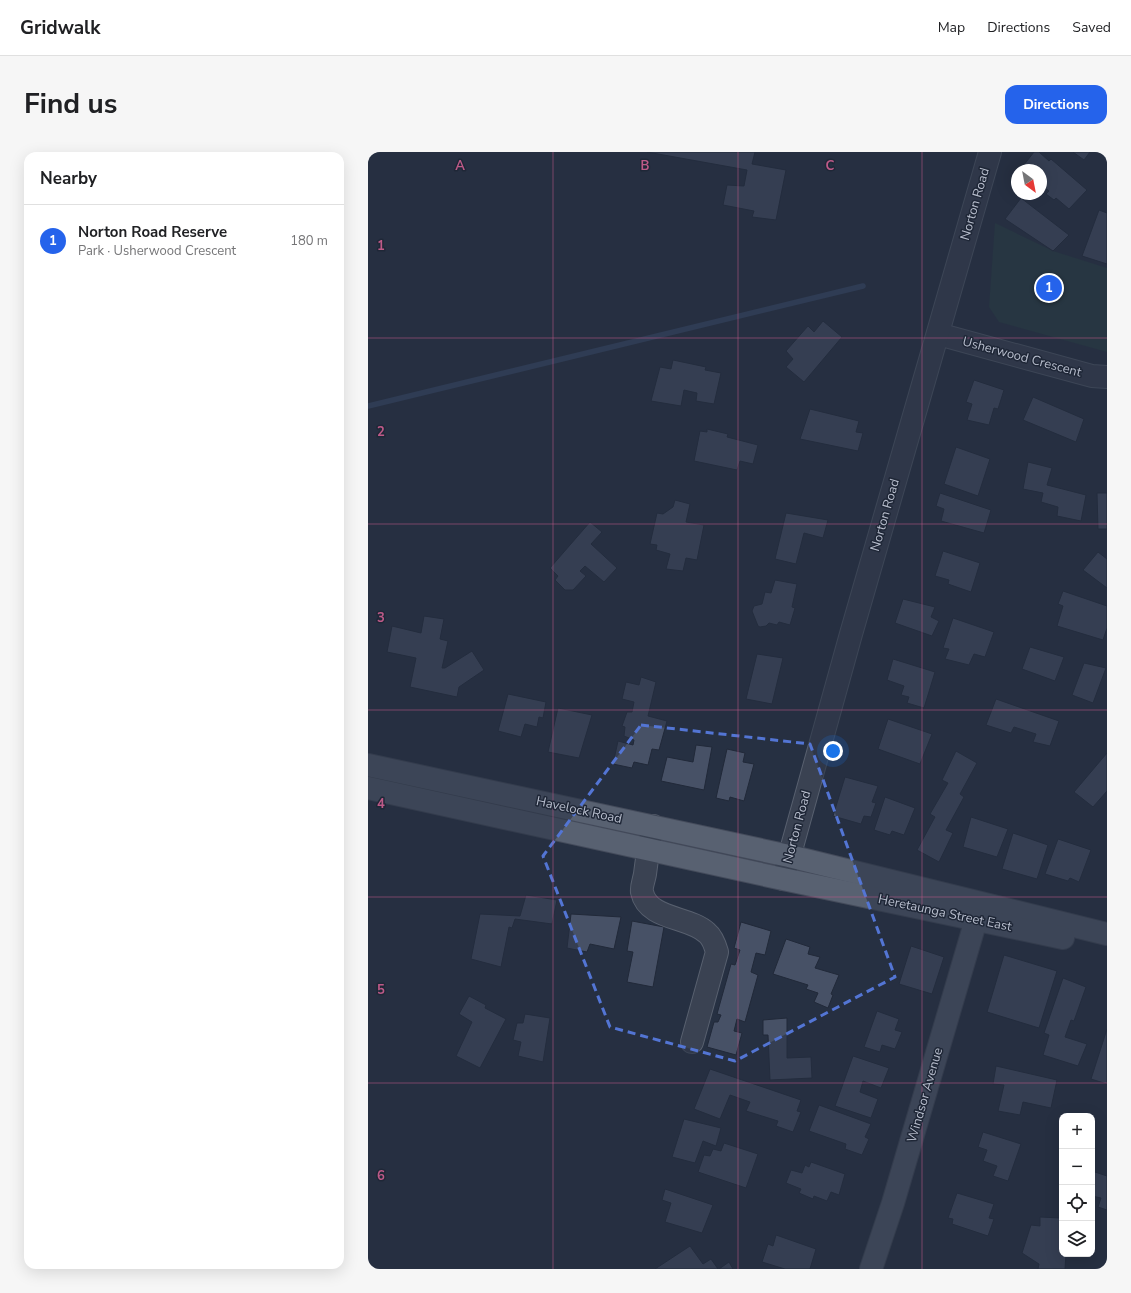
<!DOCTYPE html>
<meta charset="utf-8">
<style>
body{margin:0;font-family:"Nunito Sans",sans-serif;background:#f6f6f6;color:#202124}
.controls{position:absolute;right:12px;bottom:12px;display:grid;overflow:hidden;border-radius:8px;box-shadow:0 4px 16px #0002}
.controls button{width:36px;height:36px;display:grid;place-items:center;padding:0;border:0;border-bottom:1px solid #e0e0e0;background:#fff;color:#202124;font:20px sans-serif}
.compass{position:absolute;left:643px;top:12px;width:36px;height:36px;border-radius:50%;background:#fff;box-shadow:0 4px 16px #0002;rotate:148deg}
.you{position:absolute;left:465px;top:599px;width:14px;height:14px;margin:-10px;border:3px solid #fff;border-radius:50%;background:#1a73e8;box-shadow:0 0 0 6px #1a73e833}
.badge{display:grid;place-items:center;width:26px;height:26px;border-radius:50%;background:#2563eb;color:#fff;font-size:13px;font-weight:700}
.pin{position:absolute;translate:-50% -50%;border:2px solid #fff;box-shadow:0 1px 4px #0006}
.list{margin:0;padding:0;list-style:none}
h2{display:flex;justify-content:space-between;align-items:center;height:52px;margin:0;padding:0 16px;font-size:17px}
h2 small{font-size:13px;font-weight:400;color:#757577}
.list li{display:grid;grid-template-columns:26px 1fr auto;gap:12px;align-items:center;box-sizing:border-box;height:72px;padding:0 16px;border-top:1px solid #e0e0e0}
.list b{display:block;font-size:15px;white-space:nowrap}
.list p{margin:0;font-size:13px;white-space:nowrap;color:#757577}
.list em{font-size:13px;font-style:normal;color:#757577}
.icon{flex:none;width:22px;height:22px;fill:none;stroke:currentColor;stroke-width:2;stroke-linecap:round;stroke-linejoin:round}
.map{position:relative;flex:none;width:739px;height:1117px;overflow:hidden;border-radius:12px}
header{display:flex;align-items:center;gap:24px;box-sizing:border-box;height:56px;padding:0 20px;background:#fff;border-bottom:1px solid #e0e0e0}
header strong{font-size:19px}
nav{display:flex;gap:22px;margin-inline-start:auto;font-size:14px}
.intro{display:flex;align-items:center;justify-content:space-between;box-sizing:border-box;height:96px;padding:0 24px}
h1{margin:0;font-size:28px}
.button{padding:10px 18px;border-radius:12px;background:#2563eb;color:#fff;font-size:14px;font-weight:700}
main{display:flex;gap:24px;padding:0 24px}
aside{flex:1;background:#fff;border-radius:12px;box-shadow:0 4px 16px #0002}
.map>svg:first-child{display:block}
.green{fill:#283e43}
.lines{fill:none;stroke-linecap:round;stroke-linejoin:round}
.stream{stroke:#3b4c6b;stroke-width:5.5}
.building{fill:#475166;stroke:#212939}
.minor-casing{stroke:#58606f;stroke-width:24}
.major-casing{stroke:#444b5b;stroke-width:24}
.minor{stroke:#3a4252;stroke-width:22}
.major{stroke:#586171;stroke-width:22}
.marked{fill:none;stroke:#5375d4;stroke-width:3;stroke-dasharray:8 5;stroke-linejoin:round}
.grid{fill:none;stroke:#be5a88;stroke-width:1;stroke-opacity:0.55}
.labels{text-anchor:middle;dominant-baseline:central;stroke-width:3;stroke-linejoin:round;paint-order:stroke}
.street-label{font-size:13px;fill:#b7bdcc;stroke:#1f2737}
.grid-label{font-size:13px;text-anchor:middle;font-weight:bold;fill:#be5a88;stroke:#1f2737;stroke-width:3;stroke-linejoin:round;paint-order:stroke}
</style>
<header>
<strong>Gridwalk</strong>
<nav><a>Map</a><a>Directions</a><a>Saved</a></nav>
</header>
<div class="intro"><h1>Find us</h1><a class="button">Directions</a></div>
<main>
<aside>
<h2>Nearby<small></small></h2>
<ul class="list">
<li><span class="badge">1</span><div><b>Norton Road Reserve</b><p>Park · Usherwood Crescent</p></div><em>180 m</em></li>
</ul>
</aside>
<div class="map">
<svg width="739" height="1117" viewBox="0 0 739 1117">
<rect width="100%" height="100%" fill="#263042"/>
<!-- green -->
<path class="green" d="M627,71L685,99L739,116V200L631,170L621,155Z"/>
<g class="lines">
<!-- stream -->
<path class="stream" d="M0,254L495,134"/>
</g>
<!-- building -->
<g class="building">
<path d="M279,0H387L384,12L418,18L408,68L384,65L386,59L355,53L359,33L376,34L379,18Z"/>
<path d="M666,0H671L681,9L683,7L719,38L701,57L688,46L686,48L678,42L681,39L673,33V18H660L655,14Z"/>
<path d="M705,0H722L716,8Z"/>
<path d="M653,46L701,83L685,99L637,67Z"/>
<path d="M731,58L739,61V112L714,104Z"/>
<path d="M455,169L474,185L436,230L418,215L425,207L418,199L440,174L446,180Z"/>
<path d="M305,208L338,215L337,218L353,221L346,252L328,249L329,241L316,238L313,254L283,249L292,215L303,217Z"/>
<path d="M606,228L636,238L630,257L626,256L621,273L599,268L604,252L598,250Z"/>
<path d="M665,245L716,267L708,290L655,268Z"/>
<path d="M442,257L491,269L488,280L495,281L490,299L432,287Z"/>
<path d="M339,277L360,282L359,285L390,293L385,312L372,309L369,318L326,309L332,279L339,280Z"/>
<path d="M588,295L622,307L610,344L576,332Z"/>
<path d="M660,310L684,316L679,333L718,343L713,369L689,364L690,355L673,350L675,341L655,337Z"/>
<path d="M572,341L623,358L616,381L573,369L576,357L568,354Z"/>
<path d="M729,341H739V377H730Z"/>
<path d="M307,348L322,352L318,370L336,373L329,408L318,406L315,419L298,417L302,402L288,398L289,393L282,392L289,361L295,362L305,355Z"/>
<path d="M418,361L460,368L455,386L436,381L428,412L407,407Z"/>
<path d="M222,370L234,380L223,392L249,416L236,430L217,414L212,419L218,424L205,438H197L187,428L190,424L182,416Z"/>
<path d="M575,399L612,411L603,440L580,432L581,428L567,424Z"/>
<path d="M730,400L739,407V436L715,418Z"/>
<path d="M407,428L429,432L424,455L427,456L422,473L411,470L409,473L401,471L398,474L392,475L390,474L384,459L386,454L394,452L397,440L403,441Z"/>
<path d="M695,439L739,454V476L735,488L689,474L695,454L690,452Z"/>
<path d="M535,447L567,455L563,465L571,469L564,484L527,471Z"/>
<path d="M56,464L76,467L72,487L80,489L74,516H77L104,499L116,518L91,535L89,545L42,535L48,506L19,500L24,474L53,481Z"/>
<path d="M585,466L626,480L617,505L606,502L601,513L577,507L581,497L575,496Z"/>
<path d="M662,495L696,505L687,529L654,517Z"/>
<path d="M389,502L415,506L404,552L378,547Z"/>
<path d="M525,507L567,520L556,556L539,551L541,545L533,543L536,534L519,528Z"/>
<path d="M716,511L738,516L725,551L704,543Z"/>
<path d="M273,525L288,530L280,564L299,569L291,598L284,597L280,613L266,610L264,616L245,612L250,589L265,593L266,588L256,584L257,575L254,574L259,560H264L266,550L254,547L258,530L271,533Z"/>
<path d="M140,542L178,550L175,566L171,565L169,575L157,572L153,585L130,579Z"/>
<path d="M628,547L691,569L682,594L665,590L668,582L646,575L643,581L618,573Z"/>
<path d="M190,556L224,563L211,606L180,600Z"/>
<path d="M520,567L564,582L552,612L510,597Z"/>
<path d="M328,593L344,595L336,638L293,629L299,605L325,610Z"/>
<path d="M359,597L377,601L375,610L386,612L376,649L362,645L361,649L348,646Z"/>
<path d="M588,599L609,611L592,642L596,645L578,678L585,681L571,710L549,698L567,665L562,662L580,631L574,628Z"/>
<path d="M739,601V639L725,655L706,640Z"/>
<path d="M477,625L510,634L504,650L508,651L503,665L496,664L493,672L465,664Z"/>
<path d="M517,645L547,656L536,683L524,679L522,683L506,678Z"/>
<path d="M603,665L640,677L629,705L595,695Z"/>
<path d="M645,681L680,693L669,727L634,717Z"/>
<path d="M690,687L723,698L711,730L702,726L700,729L677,722Z"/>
<path d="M158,743L189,748L184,772L147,767L144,776L141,775L133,815L103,807L112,762L152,764Z"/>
<path d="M203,762L253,765L246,797L222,792L219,800L199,796Z"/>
<path d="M264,769L296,775L285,835L259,830L265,800L259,799Z"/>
<path d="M373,770L403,779L397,803L388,801L383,820L390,823L377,870L369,867L366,879L374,881L368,903L339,895L346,870H350L353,863L349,862L363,812L367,813L372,798L366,796Z"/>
<path d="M418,787L442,795L440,802L452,805L447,816L471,823L463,842L465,843L460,856L446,850L450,841L438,837L440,833L405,822Z"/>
<path d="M543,794L576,805L564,842L531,832Z"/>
<path d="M636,803L689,819L671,876L619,860Z"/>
<path d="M695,826L718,835L706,869L703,868L697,885L719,892L710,914L675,903L681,883L676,881Z"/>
<path d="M101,844L118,853L117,856L138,867L112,916L88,904L104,870L91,862Z"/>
<path d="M509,859L531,867L527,878L534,880L527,897L514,893L512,900L496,895Z"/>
<path d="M157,862L182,866L175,910L150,904L153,890L145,888L149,871H155Z"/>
<path d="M419,866V906L443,905L444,926L402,928L400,883H395V868Z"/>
<path d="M739,877V932L723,927Z"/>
<path d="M485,904L521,916L513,936L495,929L492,940L510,947L503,966L467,954Z"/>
<path d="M628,914L689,928L683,956L655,950L652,963L630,959L636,933L625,932Z"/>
<path d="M342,917L433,948L429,959L433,960L425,980L408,974L410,969L378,959L382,950L362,943L352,967L326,957Z"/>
<path d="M451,953L503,972L497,985L501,987L494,1003L477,997L478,992L441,979Z"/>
<path d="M316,967L353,976L348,994L335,989L327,1011L304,1005Z"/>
<path d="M615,980L653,992L640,1029L625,1024L629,1014L615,1009L619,998L610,995Z"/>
<path d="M356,991L390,1002L378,1036L330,1020L336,1003L342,1004L345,997L353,999Z"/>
<path d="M443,1010L477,1022L471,1043L463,1040L459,1049L446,1044L445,1047L431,1041L433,1037L418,1031L423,1018L434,1021L437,1013L441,1015Z"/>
<path d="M724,1019L739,1024V1058L730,1055L733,1046L724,1044Z"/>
<path d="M297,1037L345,1053L334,1081L297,1070L303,1051L294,1048Z"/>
<path d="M589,1041L626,1052L621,1066L626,1067L620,1084L584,1072L585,1067L580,1066Z"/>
<path d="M672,1065L692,1066V1072H694V1102H698L697,1117H670L671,1112L654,1101L663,1073L672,1074Z"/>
<path d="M408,1083L448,1097L442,1117H417L394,1110L400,1092L405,1094Z"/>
<path d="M322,1094L335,1112L343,1107L350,1117H287Z"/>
<path d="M361,1110L365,1117H351Z"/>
</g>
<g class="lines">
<defs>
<g id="minor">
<path d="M570,182L724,224L739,225"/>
<path d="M285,674C281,690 279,706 277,722C276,728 273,735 274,740C280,768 321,764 339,781C344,785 347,793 349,800L324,890"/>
<path d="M415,727L483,482L622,0"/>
</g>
<g id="major">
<path d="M0,613L421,704L739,782"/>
<path d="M0,636L415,727L695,786"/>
<path d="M503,1117L525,1051L608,768"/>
</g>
</defs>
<!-- minor casing -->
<use href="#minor" class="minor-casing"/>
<!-- major casing -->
<use href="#major" class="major-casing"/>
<!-- minor -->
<use href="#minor" class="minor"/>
<!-- major -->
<use href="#major" class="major"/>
</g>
<!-- marked area -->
<path d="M0 0H739V1117H0ZM273,573L442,592L527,825L367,909L242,875L175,704Z" fill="#263042" fill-opacity=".55" fill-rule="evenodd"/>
<path class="marked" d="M273,573L442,592L527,825L367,909L242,875L175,704Z"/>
<!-- grid -->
<path class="grid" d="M185,0V1117M370,0V1117M554,0V1117M0,186H739M0,372H739M0,558H739M0,745H739M0,931H739"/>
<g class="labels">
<!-- street labels -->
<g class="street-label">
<text transform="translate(607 52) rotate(-74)">Norton Road</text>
<text transform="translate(654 205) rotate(15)">Usherwood Crescent</text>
<text transform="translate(517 363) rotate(-74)">Norton Road</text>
<text transform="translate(211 658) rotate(12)">Havelock Road</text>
<text transform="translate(429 675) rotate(-75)">Norton Road</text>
<text transform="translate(577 761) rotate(12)">Heretaunga Street East</text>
<text transform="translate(557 943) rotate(-74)">Windsor Avenue</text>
</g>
</g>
<g class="grid-label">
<text x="92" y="18">A</text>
<text x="277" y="18">B</text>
<text x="462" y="18">C</text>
<text x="13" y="98">1</text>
<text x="13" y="284">2</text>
<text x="13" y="470">3</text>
<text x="13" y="656">4</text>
<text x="13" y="842">5</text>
<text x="13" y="1028">6</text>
</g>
</svg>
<div class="controls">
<button>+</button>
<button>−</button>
<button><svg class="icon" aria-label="locate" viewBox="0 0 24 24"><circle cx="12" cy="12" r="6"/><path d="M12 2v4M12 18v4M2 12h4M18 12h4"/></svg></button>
<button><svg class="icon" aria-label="layers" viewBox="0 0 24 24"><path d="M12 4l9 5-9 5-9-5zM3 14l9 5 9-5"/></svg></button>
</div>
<svg class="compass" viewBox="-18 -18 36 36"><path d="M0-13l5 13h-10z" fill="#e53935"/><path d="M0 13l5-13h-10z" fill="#757577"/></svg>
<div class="you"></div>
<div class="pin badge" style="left:681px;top:136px">1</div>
</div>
</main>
